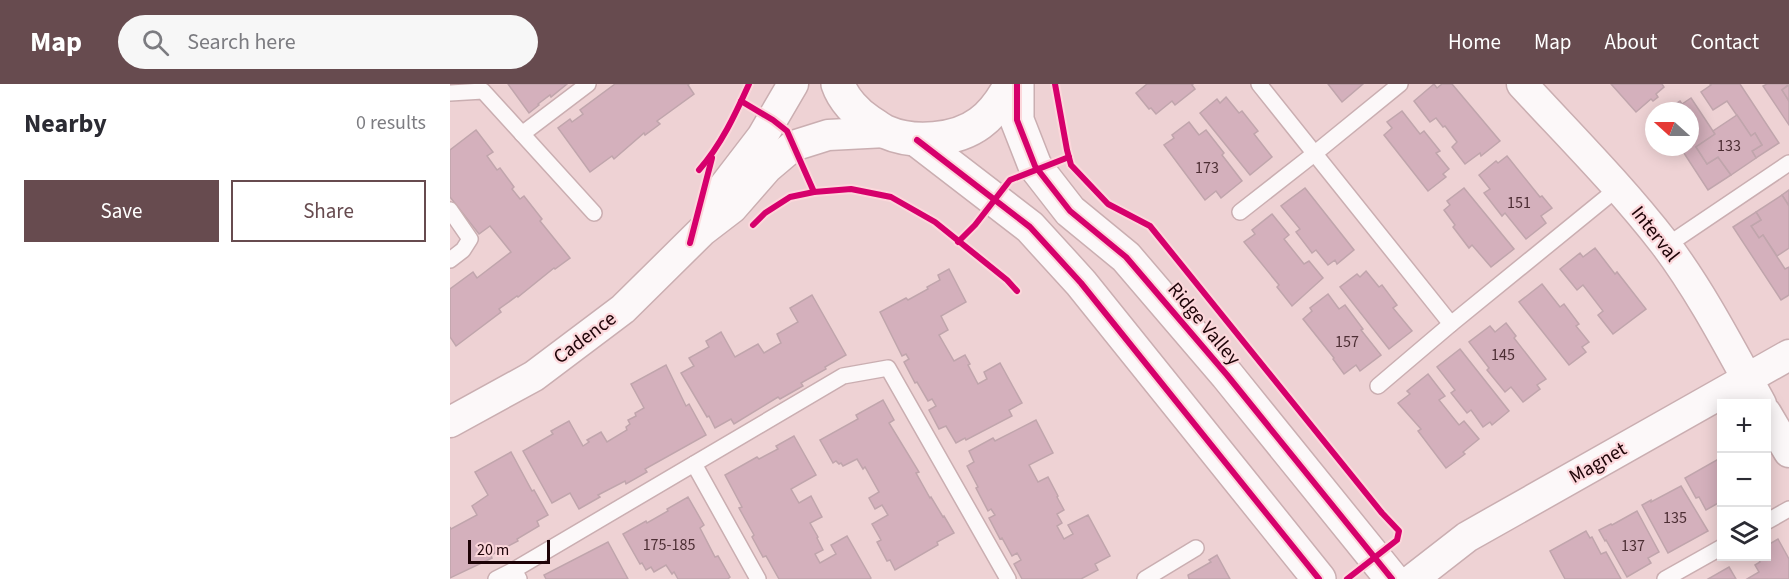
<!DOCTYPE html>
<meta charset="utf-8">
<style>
body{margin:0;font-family:"Source Sans 3",sans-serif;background:#f7f7f7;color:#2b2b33}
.controls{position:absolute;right:18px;bottom:18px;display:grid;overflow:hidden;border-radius:0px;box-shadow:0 3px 15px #0003}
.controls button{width:54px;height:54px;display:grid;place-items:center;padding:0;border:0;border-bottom:2px solid #e1e1e2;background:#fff;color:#2b2b33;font:30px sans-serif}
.compass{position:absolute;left:1195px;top:18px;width:54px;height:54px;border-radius:50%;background:#fff;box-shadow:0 3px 15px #0003;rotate:291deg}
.scale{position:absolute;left:18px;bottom:15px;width:82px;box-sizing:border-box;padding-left:6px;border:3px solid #1e0307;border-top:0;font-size:16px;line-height:21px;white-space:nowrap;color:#1e0307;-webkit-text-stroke:4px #fcd7db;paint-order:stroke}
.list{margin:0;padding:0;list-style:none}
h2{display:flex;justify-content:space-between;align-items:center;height:78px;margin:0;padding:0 24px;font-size:26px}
h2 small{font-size:20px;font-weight:400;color:#7c7c81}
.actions{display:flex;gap:12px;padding:18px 24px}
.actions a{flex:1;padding:14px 0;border:2px solid #674b4f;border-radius:0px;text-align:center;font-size:21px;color:#674b4f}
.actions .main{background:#674b4f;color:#fff}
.icon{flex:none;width:33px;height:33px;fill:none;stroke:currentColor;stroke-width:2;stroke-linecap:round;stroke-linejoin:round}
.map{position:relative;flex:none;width:1339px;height:495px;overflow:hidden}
header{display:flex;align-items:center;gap:36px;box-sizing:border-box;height:84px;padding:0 30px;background:#674b4f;color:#fff}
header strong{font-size:28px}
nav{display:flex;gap:33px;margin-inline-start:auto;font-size:21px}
.search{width:420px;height:54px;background:#f7f7f7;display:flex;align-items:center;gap:15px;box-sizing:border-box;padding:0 21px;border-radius:33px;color:#7c7c81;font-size:22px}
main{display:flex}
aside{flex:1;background:#fff}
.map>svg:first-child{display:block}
.building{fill:#d4b0bc;stroke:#c0a5ac;stroke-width:1.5}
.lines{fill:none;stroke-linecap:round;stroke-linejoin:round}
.service-casing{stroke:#caaeb1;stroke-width:18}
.minor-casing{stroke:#caaeb1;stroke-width:33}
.secondary-casing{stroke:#caaeb1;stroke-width:36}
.service{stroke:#fcf8f9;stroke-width:15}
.minor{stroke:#fcf8f9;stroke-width:30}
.secondary{stroke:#fcf8f9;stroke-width:33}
.cycleway-casing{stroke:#fcd7db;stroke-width:10}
.cycleway{stroke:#d6006c;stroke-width:6}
.labels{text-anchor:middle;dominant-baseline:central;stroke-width:4.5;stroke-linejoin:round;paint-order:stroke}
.number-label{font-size:16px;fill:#4c2e34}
.street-label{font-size:20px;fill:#1e0307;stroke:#fcd7db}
</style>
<header>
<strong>Map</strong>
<div class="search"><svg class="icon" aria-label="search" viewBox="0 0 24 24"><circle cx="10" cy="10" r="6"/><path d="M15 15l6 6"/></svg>Search here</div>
<nav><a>Home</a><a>Map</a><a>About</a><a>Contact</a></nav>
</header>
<main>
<aside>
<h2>Nearby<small>0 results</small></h2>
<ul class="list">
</ul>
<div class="actions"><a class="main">Save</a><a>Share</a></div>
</aside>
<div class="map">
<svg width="1339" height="495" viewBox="0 0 1339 495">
<rect width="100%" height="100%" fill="#eed2d4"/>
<!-- building -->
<g class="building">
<path d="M58,0H117L101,13L100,11L88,20L89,21L79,29Z"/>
<path d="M165,0H239L238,1L244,10L207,37L210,40L195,51L194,49L164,75L162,72L140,88L108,44L120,35L122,38L133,30L130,26Z"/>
<path d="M697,0H743L742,1L745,5L725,21L722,17L706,30L701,24L699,25L686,9Z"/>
<path d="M878,0H913L892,18Z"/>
<path d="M984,0L987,4L992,0H1002L1050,57L1031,72L1030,69L1015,80L1002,63L1007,58L995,42L993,43L986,34L980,38L964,17Z"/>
<path d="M1161,0H1212L1214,3L1206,10L1208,13L1203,17L1201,15L1186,28Z"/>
<path d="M1260,0H1290L1329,59L1306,74L1302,67L1312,61L1305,49L1301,52L1277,17L1263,26L1251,8L1261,1Z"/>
<path d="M1317,0H1339L1332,6L1339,17V41L1313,2Z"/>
<path d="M1339,1V17L1332,6Z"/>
<path d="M776,13L789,29L792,27L808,47L804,50L822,73L800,91L750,29L767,15L770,19Z"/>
<path d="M1241,14L1265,50L1246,63L1257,80L1268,73L1281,91L1258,106L1230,63H1240V27H1219L1218,25L1230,17L1232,20Z"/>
<path d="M952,27L970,50L974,47L990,67L986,69L999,85L993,90L996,93L978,107L934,51L942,44L937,38Z"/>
<path d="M1287,31L1301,52L1305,49L1312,61L1302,67L1306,74L1281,91L1268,73L1257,80L1246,63L1265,50L1263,47Z"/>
<path d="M739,38L749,51L756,46L774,69L772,71L792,97L771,114L766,107L755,116L714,61L724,54L722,51Z"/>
<path d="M26,46L43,68L37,72L47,86L50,84L64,103L62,105L70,115L74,112L92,135L90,137L120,174L105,185L104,184L68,213L67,212L49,225L51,228L6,262L0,253V205L23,188L27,194L61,168L40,142L29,150L0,113V66Z"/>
<path d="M1057,72L1090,113L1092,112L1102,124L1091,132L1096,139L1076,155L1055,129L1052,132L1034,109L1040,105L1029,91L1046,77L1048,79Z"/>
<path d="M855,104L904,166L887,180L885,176L878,181L866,166L862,169L846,148L850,145L831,122Z"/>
<path d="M1014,104L1064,165L1041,183L1022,161L1019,164L1003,143L1005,141L994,126L1000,121L997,117Z"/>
<path d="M1339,106V122L1332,111Z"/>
<path d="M1332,111L1339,122V164L1327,172L1313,151L1309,154L1301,142L1311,136L1306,128Z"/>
<path d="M1306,128L1311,136L1301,142L1309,154L1313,151L1335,185L1339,183V211L1331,216L1283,143Z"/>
<path d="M822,130L839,151L834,155L854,180L859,177L873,194L842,222L827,203L829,201L794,158L805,150L802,146Z"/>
<path d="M1145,164L1165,190L1167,188L1196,225L1163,250L1148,231L1153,227L1133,201L1127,206L1110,185L1130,169L1133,173Z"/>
<path d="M499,185L516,218L491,232L498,246L489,251L504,277L515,271L520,280L518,281L528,300L537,295L534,288L550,279L572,319L559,326L562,332L516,356L515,354L506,359L496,342L489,345L479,326L486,322L482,315L478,317L467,298L465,299L454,278L459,275L456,270L452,272L430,228L456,214L458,216L478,205L477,203L490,196L488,191Z"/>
<path d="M916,187L929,203L932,201L947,221L943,224L962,247L939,265L890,203L907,190L910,193Z"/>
<path d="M1092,200L1110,223L1114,220L1129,240L1126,242L1139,258L1132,263L1136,268L1119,281L1069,218Z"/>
<path d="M878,210L889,225L895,221L913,245L911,246L931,271L910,287L906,281L894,290L883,275L884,274L853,235L862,227L860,224Z"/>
<path d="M362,211L396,271L375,283L376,285L351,299L353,302L330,315L328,313L284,340L281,335L265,344L259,332L257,333L231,289L244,282L239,274L259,263L256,257L271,248L285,273L308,260L314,269L331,259L327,250L348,238L340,224Z"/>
<path d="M1056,239L1066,252L1064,254L1096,295L1087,301L1090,305L1073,318L1061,303L1055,308L1037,286L1039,284L1019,258L1040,242L1045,248Z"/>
<path d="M1010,265L1059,327L1042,341L1040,338L1033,343L1021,326L1017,329L1001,309L1005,306L987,283Z"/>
<path d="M216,281L236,322L239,320L256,351L195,385L197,388L176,400L175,397L148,411L150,413L129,425L120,409L102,419L73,367L103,350L101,347L119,337L133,362L139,358L137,356L151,348L157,358L177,346L176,343L180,340L178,336L186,332L185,329L194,324L181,300Z"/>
<path d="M978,290L995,312L989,316L1009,341L1014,337L1029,355L1013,368L1015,370L996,384L968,347L971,345L948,319L960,310L957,307Z"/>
<path d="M433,316L444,336L439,339L469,388L466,389L480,414L481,413L493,433L494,432L504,449L487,458L488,461L445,486L440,476L437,477L427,458L431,456L422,440L438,431L432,421L425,425L419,414L429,408L415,383L413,385L407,375L393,382L391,379L389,380L386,377L383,379L370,356L408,335L406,331Z"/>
<path d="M586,336L603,369L579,381L588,398L598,393L608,412L607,413L614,426L607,430L612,439L607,442L614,455L623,450L618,441L638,431L660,472L645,480L648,486L631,495H572L564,480L571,476L567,469L562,472L552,454L550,455L539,434L545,431L541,425L538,427L526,404L528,403L517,382L524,378L519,367L543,354L545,357Z"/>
<path d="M344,352L366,391L341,405L349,419L361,412L372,433L360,439L368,453L367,454L373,466L365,470L370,479L386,470L381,461L397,452L421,494L420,495H329L316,472L313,473L302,453L304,451L289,424L292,423L275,391L307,373L309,375L328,365L326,362Z"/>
<path d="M61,368L82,407L84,406L98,431L87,437L89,442L67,455L68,457L41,471L42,474L0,494V443L1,445L27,431L22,422L38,411L25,388Z"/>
<path d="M1272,373V420L1270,418L1256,426L1249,413L1246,414L1235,394Z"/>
<path d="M1231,402L1258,447L1218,469L1192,421L1201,416V418Z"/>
<path d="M238,413L254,441L250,444L265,473L268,472L280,493L278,495H228L224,488L222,490L216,481L204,488L201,483L196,486L192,479L190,480L173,450L196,437L197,439L218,427L217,425Z"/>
<path d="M1187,427L1209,468L1198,474L1201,479L1177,493L1156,456L1155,457L1149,446L1161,440L1162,441Z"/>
<path d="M1136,447L1140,454L1142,453L1151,470L1156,468L1171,495H1115L1100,467Z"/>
<path d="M1328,455L1339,475V495H1297L1309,488L1305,481L1310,478L1307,472H1316V462Z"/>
<path d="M158,458L178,495H96L94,491Z"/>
<path d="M767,471L780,495H739L738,491L761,478L759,476Z"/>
<path d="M1279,483L1286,495H1258Z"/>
</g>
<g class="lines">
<defs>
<g id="service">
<path d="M809,0L1001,240"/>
<path d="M0,9L33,7L144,129"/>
<path d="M72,50L138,0"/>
<path d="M0,126L20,155L13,166L0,176"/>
<path d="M790,128L864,70L950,0"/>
<path d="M1216,162L1339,79"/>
<path d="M928,302L1001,240L1168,104"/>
<path d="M244,380L308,495"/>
<path d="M1316,438L1339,425"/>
<path d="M46,495L64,486"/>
<path d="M69,495L64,486L393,292L438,284L558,495"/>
<path d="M695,495L746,464"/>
<path d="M1215,495L1272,463"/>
</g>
<g id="minor">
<path d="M1072,0C1120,52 1171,103 1215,160C1252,209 1281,266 1311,320"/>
<path d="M262,125L269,109L312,53L343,0"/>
<path d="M1316,329L1339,368"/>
<path d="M0,338L84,292L173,225L252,147L282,124L317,84L343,62L378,51L436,48"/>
<path d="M963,495L1017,453L1339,271"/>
</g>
<g id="secondary">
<path d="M388,0C393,15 407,30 420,38C425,41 431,46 436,48C463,60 506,57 530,39C544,29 553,15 561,0"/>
<path d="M567,0V36L585,82L620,127L676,173L777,291L942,495"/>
<path d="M467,56L580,143L631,199L869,495"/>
</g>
</defs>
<!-- service casing -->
<use href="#service" class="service-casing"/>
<!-- minor casing -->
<use href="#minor" class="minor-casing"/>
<!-- secondary casing -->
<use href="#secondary" class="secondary-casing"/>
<!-- service -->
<use href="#service" class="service"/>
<!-- minor -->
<use href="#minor" class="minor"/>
<!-- secondary -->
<use href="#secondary" class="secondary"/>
<defs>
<g id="cycleway">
<path d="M567,0V36L585,82L620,127L676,173L777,291L942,495"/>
<path d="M605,0L617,66L621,81L658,120L700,142L932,429L949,447L947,456L897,495"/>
<path d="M291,17L323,36L337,47L364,108"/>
<path d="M467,56L580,143L631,199L869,495"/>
<path d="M249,86C271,61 285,31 299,0"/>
<path d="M303,141L315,129L340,113L364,108L401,105L441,113L485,138L557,196L567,207"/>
<path d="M508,158L525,141L560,96L619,73"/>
<path d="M240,159L262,74"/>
</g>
</defs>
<!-- cycleway casing -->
<use href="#cycleway" class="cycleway-casing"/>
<!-- cycleway -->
<use href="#cycleway" class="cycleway"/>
</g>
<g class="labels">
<!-- number labels -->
<g class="number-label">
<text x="1279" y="62">133</text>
<text x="757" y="84">173</text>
<text x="1069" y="119">151</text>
<text x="897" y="258">157</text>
<text x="1053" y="271">145</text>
<text x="1225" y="434">135</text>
<text x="219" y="461">175-185</text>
<text x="1183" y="462">137</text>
</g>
<!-- street labels -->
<g class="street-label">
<text transform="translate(1205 150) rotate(52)">Interval</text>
<text transform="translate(754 240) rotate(50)">Ridge Valley</text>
<text transform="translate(135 254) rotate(-37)">Cadence</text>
<text transform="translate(1148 379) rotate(-30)">Magnet</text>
</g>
</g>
</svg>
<div class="controls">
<button>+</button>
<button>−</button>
<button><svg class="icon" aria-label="layers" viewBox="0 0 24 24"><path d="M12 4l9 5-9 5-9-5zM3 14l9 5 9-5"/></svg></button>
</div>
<svg class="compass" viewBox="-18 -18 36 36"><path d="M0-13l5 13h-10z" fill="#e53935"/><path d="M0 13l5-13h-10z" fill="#7c7c81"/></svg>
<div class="scale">20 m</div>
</div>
</main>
